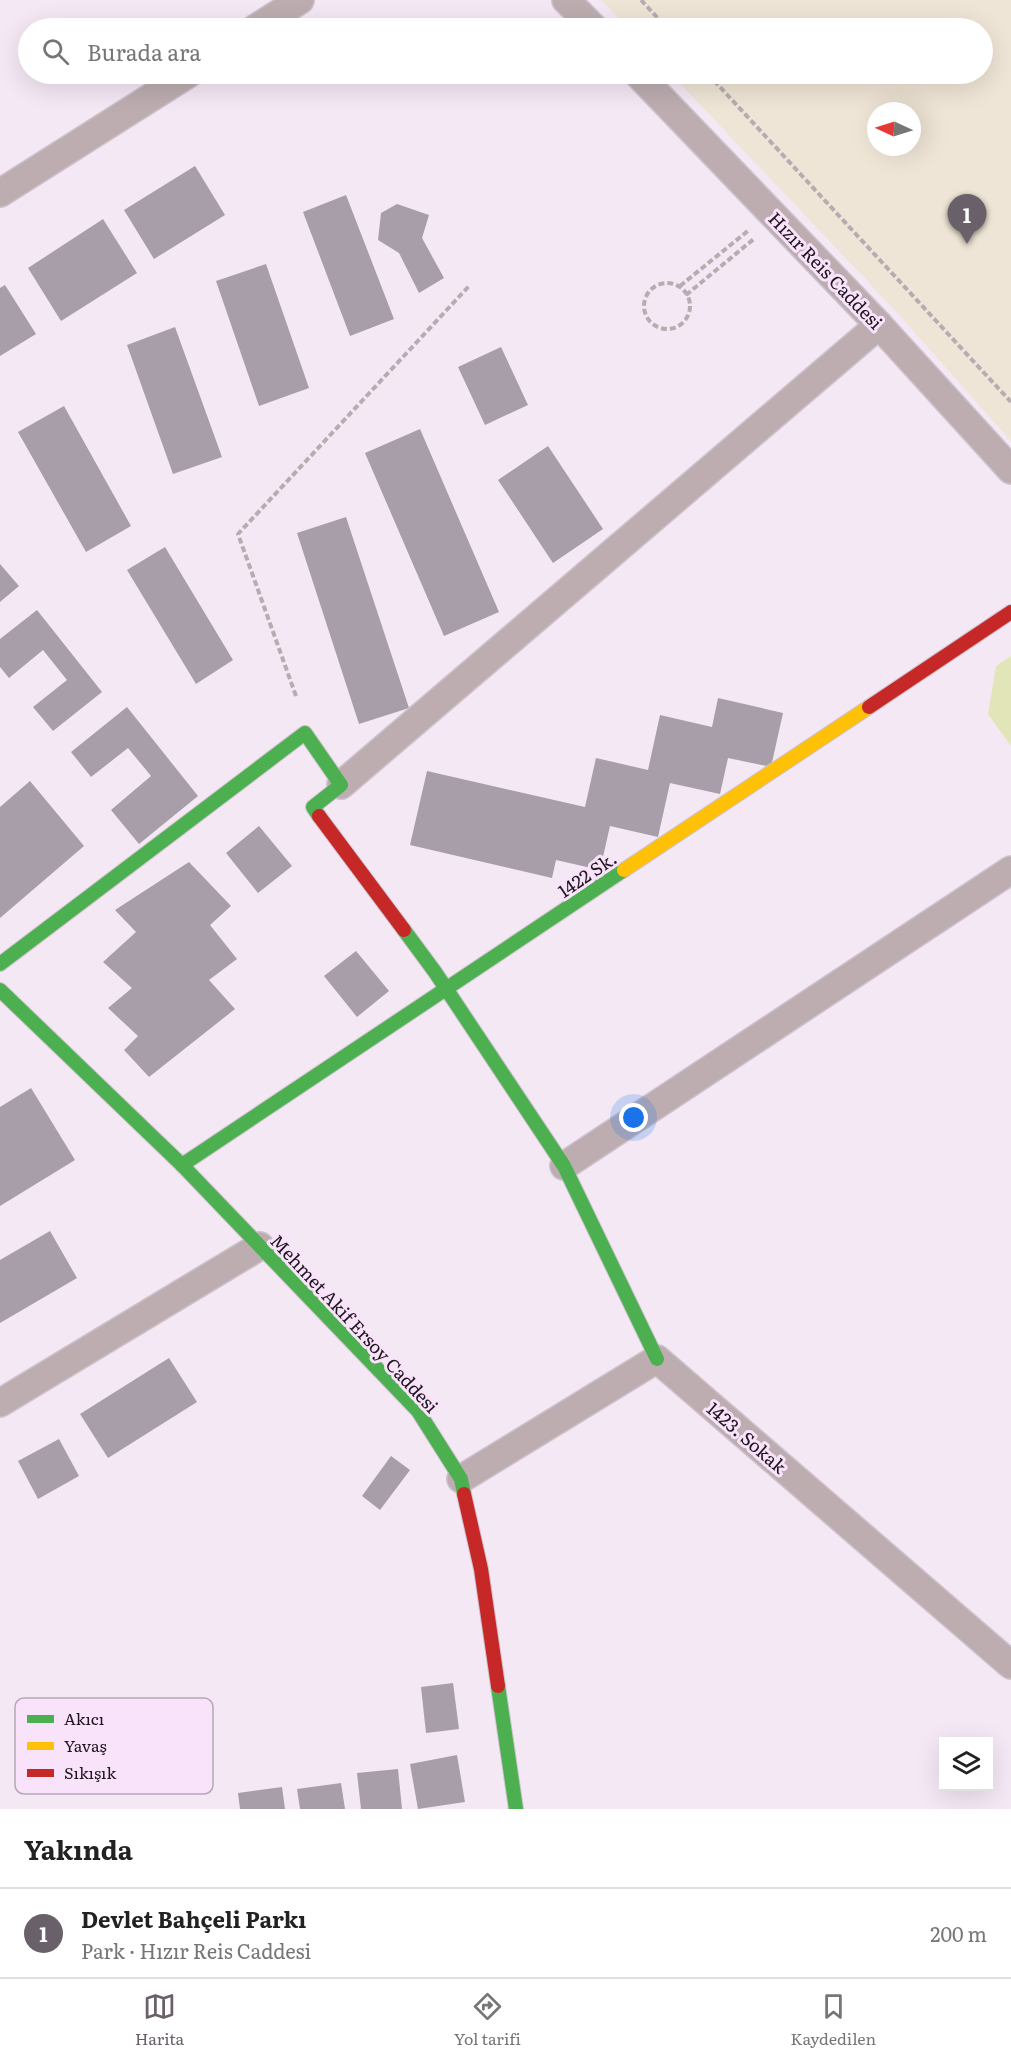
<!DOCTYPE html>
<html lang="tr">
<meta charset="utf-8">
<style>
body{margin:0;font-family:Literata,serif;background:#f2f2f2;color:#222}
.controls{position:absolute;right:18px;bottom:18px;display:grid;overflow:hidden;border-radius:0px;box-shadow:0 6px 24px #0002}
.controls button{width:54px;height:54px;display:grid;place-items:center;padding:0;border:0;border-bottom:2px solid #e0e0e0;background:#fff;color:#222;font:30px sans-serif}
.compass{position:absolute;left:867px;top:102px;width:54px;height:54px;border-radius:50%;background:#fff;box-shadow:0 6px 24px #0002;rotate:274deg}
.you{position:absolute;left:634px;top:1118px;width:21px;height:21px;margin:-15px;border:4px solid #fff;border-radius:50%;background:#1a73e8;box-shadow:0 0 0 9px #1a73e833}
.badge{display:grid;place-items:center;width:39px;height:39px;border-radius:50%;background:#696069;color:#fff;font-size:20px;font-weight:700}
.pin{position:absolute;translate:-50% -50px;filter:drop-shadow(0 2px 3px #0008)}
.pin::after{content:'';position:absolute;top:32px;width:21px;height:18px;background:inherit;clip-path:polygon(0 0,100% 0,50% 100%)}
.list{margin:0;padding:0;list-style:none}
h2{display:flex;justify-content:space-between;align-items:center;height:78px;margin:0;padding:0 24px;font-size:26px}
h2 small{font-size:20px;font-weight:400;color:#767676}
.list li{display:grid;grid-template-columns:39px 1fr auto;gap:18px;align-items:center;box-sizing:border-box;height:90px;padding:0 24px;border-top:2px solid #e0e0e0}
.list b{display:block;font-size:22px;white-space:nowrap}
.list p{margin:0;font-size:20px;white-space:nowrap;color:#767676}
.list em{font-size:20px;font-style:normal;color:#767676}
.icon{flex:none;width:33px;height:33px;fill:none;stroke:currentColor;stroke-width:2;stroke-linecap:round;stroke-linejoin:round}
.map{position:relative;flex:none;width:1011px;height:1809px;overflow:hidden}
.search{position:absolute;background:#fff;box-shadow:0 6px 24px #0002;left:18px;right:18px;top:18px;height:66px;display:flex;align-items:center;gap:15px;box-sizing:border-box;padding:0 21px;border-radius:33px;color:#767676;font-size:22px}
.sheet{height:168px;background:#fff}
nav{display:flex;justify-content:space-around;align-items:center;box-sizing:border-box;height:84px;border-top:2px solid #e0e0e0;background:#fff;font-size:16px;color:#767676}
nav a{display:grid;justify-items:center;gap:3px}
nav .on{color:#696069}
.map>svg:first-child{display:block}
.green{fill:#e2e5b8}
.sand{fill:#efe5d6;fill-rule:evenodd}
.building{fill:#a79ea9}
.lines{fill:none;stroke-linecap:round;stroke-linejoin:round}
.street-casing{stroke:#cdc3cd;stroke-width:30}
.fast-casing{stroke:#cdc3cd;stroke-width:16}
.slow-casing{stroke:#cdc3cd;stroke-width:16}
.jam-casing{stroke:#cdc3cd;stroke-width:16}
.path{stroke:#b8acb1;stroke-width:4;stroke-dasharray:6 3;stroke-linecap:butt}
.street{stroke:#bdadb1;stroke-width:27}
.fast{stroke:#4caf50;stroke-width:14}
.slow{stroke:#ffc107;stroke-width:14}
.jam{stroke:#c62828;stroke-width:14}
.labels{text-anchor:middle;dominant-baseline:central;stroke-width:6;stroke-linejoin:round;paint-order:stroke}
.street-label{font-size:18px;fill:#1e161e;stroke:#f9e3fa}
.key{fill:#f9e3fa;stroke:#b7a6b8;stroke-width:1.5}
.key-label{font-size:16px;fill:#1e161e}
</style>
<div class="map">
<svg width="1011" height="1809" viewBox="0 0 1011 1809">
<rect width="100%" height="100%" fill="#f4e8f5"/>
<!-- green -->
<path class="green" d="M1011,656V746L988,714L996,666Z"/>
<!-- sand -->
<path class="sand" d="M601,0H1011V441L891,306L671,74H982V28H628ZM876,111H912V147H876Z"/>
<!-- building -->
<g class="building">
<path d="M195,166L225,215L154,259L124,210Z"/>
<path d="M346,195L394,319L350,336L303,212Z"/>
<path d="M397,204L429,215L422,238L444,278L419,293L399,253L378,240L381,213Z"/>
<path d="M103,219L137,273L61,321L28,268Z"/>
<path d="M266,264L309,388L259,406L216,281Z"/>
<path d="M5,285L36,334L0,356V288Z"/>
<path d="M175,327L222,457L173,474L127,345Z"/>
<path d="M501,347L528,405L485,425L458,367Z"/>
<path d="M64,406L131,526L86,552L18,432Z"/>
<path d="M420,429L499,612L444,636L365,453Z"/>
<path d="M548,446L603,529L553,563L498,480Z"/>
<path d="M346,517L409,708L359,724L297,533Z"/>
<path d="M165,547L233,660L196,684L127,570Z"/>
<path d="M0,564L19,586L0,602Z"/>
<path d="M37,610L102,692L53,731L33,707L67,680L43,650L9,678L0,667V639Z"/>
<path d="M718,698L783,713L771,767L728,758L720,794L670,783L658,837L610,826L600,870L556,860L552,878L410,845L427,771L585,807L596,758L648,770L660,715L712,727Z"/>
<path d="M127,707L198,796L139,844L111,810L151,776L128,748L91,777L71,752Z"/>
<path d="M30,781L84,846L0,918V807Z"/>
<path d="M259,826L292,866L258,893L226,853Z"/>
<path d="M189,862L231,906L210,925L237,959L209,980L235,1009L149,1077L124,1050L138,1036L108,1008L132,988L103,962L136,932L115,910Z"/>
<path d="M356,951L389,991L357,1017L324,976Z"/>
<path d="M31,1088L75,1160L0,1206V1107Z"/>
<path d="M50,1231L77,1278L0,1323V1260Z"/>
<path d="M169,1358L197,1402L108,1458L80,1414Z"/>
<path d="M59,1439L79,1476L38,1499L18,1461Z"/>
<path d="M391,1456L410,1470L380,1510L362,1496Z"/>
<path d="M453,1683L459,1729L426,1733L421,1687Z"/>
<path d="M457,1755L465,1802L418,1809L410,1764Z"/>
<path d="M398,1769L402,1809H361L357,1773Z"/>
<path d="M341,1783L345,1809H300L297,1789Z"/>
<path d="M282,1787L285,1809H240L238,1793Z"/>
</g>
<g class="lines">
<defs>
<g id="street">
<path d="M566,0L594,28"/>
<path d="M256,28L300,0"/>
<path d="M638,74L879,325L1011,470"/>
<path d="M0,193L188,74"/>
<path d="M341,785L879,325"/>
<path d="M564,1166L1011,870"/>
<path d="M0,1403L260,1246"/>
<path d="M461,1479L657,1359L1011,1665"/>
</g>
<g id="fast">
<path d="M404,930L435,972L564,1166L657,1359"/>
<path d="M0,964L305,733L341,785L313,807L319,816"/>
<path d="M0,990L182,1165L418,1411L461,1479L464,1494"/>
<path d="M182,1165L624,870"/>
<path d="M498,1686L516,1809"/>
</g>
<path id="slow" d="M624,870L869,707"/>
<g id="jam">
<path d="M869,707L1011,612"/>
<path d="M319,816L404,930"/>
<path d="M464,1494L481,1569L498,1686"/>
</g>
</defs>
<!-- street casing -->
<use href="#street" class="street-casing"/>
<!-- fast casing -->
<use href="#fast" class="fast-casing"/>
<!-- slow casing -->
<use href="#slow" class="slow-casing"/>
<!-- jam casing -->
<use href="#jam" class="jam-casing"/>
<!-- path -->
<g class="path">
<path d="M641,0L667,28"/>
<path d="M708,74L1011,402"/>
<circle cx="667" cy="306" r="23"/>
<path d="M680,286L749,230"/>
<path d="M686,295L755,238"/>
<path d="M296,696L238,534L470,285"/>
</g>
<!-- street -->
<use href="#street" class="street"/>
<!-- fast -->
<use href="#fast" class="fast"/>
<!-- slow -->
<use href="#slow" class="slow"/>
<!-- jam -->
<use href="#jam" class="jam"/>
</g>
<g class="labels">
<!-- street labels -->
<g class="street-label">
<text transform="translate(826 270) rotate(46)">Hızır Reis Caddesi</text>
<text transform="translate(587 874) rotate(-34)">1422 Sk.</text>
<text transform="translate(355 1323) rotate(47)">Mehmet Akif Ersoy Caddesi</text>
<text transform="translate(747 1437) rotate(41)">1423. Sokak</text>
</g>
</g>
<!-- legend -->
<rect x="15" y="1698" width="198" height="96" rx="9" class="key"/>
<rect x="27" y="1715" width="27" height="8" fill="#4caf50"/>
<rect x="27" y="1742" width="27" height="8" fill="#ffc107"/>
<rect x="27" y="1769" width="27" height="8" fill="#c62828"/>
<g class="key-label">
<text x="64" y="1725">Akıcı</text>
<text x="64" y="1752">Yavaş</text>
<text x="64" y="1779">Sıkışık</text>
</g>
</svg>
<div class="controls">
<button><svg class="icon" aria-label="layers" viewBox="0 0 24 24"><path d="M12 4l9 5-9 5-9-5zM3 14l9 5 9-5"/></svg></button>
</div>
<svg class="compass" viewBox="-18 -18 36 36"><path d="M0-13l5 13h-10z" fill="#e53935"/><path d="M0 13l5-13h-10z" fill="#767676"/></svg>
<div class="you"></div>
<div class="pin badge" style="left:967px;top:244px">1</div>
<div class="search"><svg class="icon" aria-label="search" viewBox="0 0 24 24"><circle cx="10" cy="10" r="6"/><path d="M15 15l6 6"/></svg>Burada ara</div>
</div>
<section class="sheet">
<h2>Yakında<small></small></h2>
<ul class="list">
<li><span class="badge">1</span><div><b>Devlet Bahçeli Parkı</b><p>Park · Hızır Reis Caddesi</p></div><em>200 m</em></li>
</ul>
</section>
<nav>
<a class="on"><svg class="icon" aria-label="map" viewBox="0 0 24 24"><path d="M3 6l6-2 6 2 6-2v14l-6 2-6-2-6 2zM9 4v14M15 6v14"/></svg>Harita</a>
<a><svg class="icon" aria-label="directions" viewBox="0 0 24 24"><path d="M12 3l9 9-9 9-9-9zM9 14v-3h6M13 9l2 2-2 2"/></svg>Yol tarifi</a>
<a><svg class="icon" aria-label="saved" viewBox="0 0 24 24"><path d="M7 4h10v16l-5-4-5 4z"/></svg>Kaydedilen</a>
</nav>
